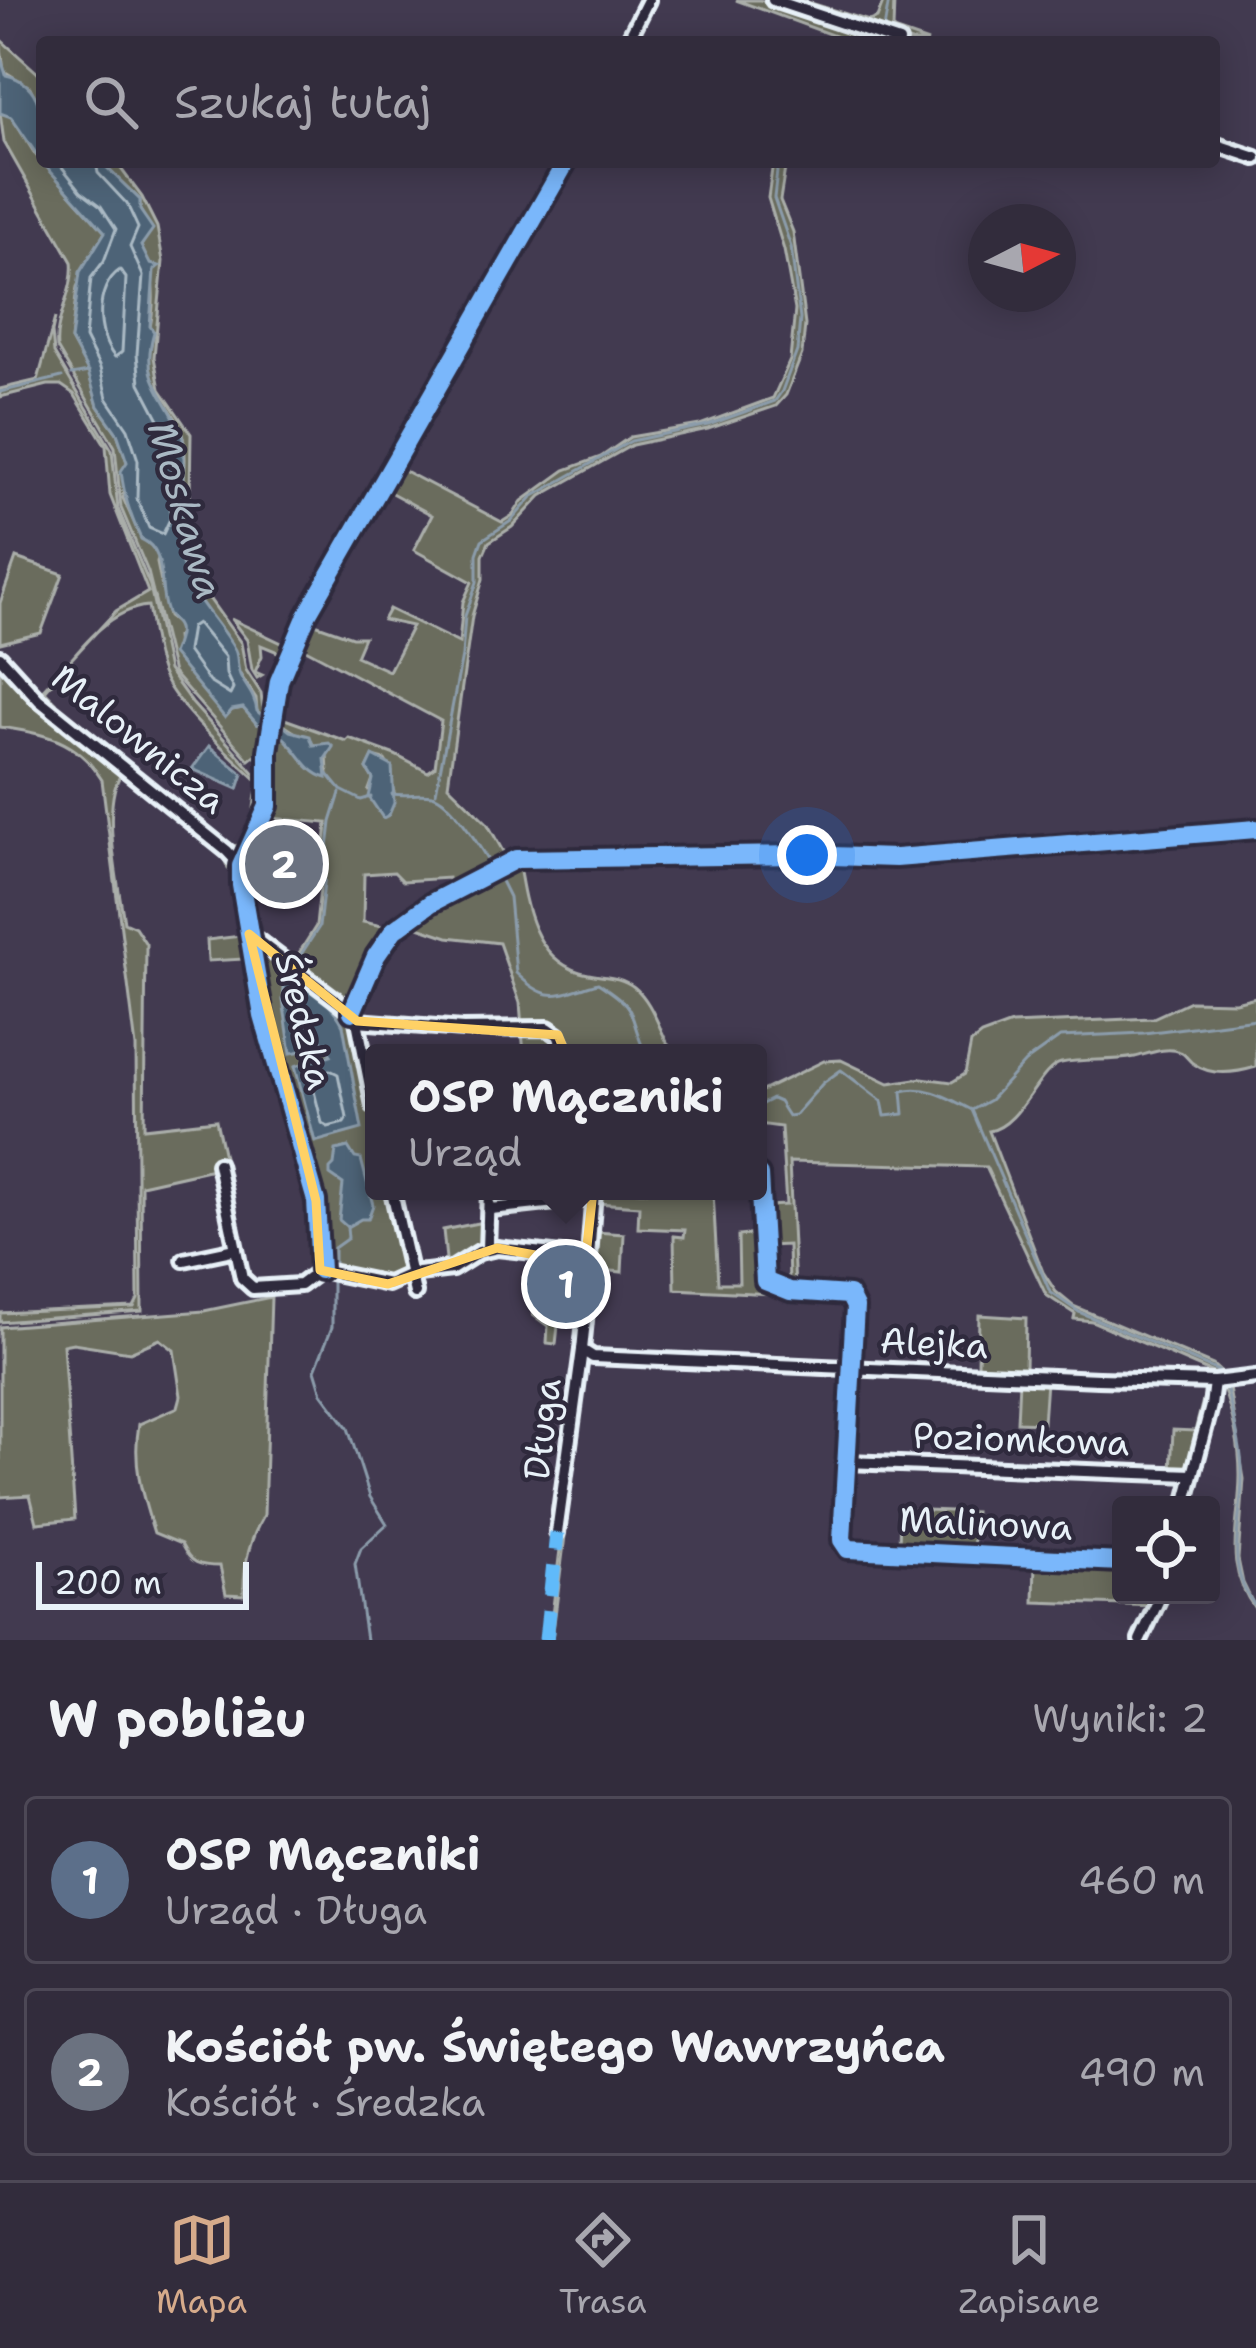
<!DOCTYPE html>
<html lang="pl">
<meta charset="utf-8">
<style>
body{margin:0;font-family:"Shantell Sans",sans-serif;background:#3a3443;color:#f1f3f6}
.controls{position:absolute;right:36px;bottom:36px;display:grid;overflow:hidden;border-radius:12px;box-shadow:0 6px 30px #0003}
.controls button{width:108px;height:108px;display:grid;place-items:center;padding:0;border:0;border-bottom:3px solid #4d4856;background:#322c3c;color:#f1f3f6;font:60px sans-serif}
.compass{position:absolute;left:968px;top:204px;width:108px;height:108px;border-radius:50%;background:#322c3c;box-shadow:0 6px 30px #0003;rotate:84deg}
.scale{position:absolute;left:36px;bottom:30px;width:213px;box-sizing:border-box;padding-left:12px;border:6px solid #e8f1f8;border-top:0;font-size:33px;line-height:42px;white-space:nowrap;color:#e8f1f8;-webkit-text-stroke:9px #2f2a3d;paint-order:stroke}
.you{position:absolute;left:807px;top:855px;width:42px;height:42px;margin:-30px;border:9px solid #fff;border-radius:50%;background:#1a73e8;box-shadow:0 0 0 18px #1a73e833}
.badge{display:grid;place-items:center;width:78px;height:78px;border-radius:50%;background:#d6ab8b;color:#fff;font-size:39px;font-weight:700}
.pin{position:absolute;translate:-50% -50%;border:6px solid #fff;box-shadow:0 3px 12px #0006}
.popup{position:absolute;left:365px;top:1044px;width:402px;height:156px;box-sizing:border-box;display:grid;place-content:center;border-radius:12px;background:#322c3c;filter:drop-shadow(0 3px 9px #0005);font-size:39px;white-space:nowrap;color:#a8a7af}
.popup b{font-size:45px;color:#f1f3f6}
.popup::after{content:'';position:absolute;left:50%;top:100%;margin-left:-24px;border:24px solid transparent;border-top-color:#322c3c}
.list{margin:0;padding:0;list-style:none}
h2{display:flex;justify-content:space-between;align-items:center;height:156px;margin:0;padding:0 48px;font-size:51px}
h2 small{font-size:39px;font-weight:400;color:#a8a7af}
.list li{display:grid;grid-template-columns:78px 1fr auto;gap:36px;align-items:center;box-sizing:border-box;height:168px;margin:0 24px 24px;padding:0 24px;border:3px solid #4d4856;border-radius:12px}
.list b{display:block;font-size:45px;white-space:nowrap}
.list p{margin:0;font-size:39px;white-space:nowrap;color:#a8a7af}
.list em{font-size:39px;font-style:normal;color:#a8a7af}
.icon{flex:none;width:66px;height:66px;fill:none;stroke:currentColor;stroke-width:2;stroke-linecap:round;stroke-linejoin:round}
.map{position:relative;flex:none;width:1256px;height:1640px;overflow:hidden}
.search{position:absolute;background:#322c3c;box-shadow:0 6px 30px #0003;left:36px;right:36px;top:36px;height:132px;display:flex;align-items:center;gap:30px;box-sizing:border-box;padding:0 42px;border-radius:12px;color:#a8a7af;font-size:45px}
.sheet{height:540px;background:#322c3c}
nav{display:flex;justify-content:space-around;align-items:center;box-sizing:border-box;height:168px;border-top:3px solid #4d4856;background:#322c3c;font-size:33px;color:#a8a7af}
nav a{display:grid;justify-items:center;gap:6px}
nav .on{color:#d6ab8b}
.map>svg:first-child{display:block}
.green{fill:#6b6c5d;stroke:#aaaeaa;stroke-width:3;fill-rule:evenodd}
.water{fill:#4d6477;stroke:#8b9cab;stroke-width:3}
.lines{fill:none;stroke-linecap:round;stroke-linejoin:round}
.shore{stroke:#aab9c4;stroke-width:3}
.stream{stroke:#8b9cab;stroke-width:3}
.minor-casing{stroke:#e8f1f8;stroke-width:20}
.minor{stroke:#2f2a3d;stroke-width:10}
.quiet{stroke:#60bafa;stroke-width:15;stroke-dasharray:30 15;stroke-linecap:butt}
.cycleway-casing{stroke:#2f2a3d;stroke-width:26}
.cycleway{stroke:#7ab7fb;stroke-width:18}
.marked{fill:none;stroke:#ffd166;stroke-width:9;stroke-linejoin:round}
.labels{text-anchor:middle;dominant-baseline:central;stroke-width:9;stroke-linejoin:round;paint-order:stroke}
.street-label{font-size:36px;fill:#e8f1f8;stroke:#2f2a3d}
.water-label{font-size:39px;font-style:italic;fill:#aab9c4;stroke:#2f2a3d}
</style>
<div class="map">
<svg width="1256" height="1640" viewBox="0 0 1256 1640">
<rect width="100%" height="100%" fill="#423a50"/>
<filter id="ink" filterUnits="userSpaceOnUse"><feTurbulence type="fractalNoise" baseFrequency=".00833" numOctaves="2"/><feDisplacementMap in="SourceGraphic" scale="24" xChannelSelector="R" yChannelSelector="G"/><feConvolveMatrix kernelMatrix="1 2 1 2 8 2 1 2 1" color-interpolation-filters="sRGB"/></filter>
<g filter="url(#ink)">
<!-- green -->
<g class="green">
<path d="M736,0H760L887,42H851Z"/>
<path d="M783,0H801L869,21L877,18L884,0H894L893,30L928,42H911Z"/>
<path d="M0,39L42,77V112L30,87L4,71Z"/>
<path d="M0,113L11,116L35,154L105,232L77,287L71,340L89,372L98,406L117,433L127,462L123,498L141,538L152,544L159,554L157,563L168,617L177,624L180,634L176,637L178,658L225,717L232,710L243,708L257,724L264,726L258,753L249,760L173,673L148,572L121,508L115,447L57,348C54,318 75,292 72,262L4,142Z"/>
<path d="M101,162H116L142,197L157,227L163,261L154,357L160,389L191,434L189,554L201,587L241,643L246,670L261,693L264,717L257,711L256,698C230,661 187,593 180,552C174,517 189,479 184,443C179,400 135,395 154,332L150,327C156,298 154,273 141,246L150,228L140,210V200Z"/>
<path d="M557,162H562L326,573L285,655L261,645L262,656L255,672L262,675L257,678L252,670L247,640L231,619L286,645L323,571Z"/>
<path d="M773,162H786L780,200L793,232L805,325L802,354L786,395L776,406L708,429L632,445L541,496L512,527L489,542L483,556V579L472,616L448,785L487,823L505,855L541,851L729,849L869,853L1256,823V827L933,854L525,856L449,891L448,878L403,881L394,872L364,874L363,922L392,928L355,997L340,998L292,964L316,926L327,823L269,818L273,799L271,758L282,680L285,681L279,717L346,741L349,738L395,755L428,772L435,767L441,721L300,646L287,675L285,672L311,615L314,616L312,623L352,637H364L356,656L389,671L412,626L383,620L389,609L459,643L463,602L472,582L414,550L432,515L386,490L377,497L406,447L410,449L399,468L502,522L513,515L522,501L565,470L601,457L630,437L700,425L773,398L790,360L795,310L784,250L768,198ZM282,724L327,753L328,774L290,745ZM373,757L385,760L392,772L390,781L394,792L369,790L373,779L367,769Z"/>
<path d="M55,318L52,332L54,353L112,450L118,509L150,586L168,670L192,703L266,786L264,813L242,850H232L222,841L223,838L233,846L244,844L251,828L258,781C231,755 175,707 162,673C154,652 152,628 148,606C103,610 73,659 45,691L56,702L52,707L38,695L116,611L148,592L110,495L106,446L74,394L61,385H48L0,397V389L38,380Z"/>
<path d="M16,558L63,574L41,633L0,643V603Z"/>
<path d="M0,661L123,772C99,799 119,887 124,922L135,927L146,944L144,1128L216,1120L226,1166L141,1185L142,1311L0,1322V1313L134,1307L138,1299L136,1047L102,780C77,739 45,734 0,727Z"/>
<path d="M220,851L232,869L287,1109H283L253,1005L244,959L208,961L207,940L241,936L230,872Z"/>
<path d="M518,860C525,902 532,957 580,972C599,978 617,974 634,987C653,1002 660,1033 673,1053H569L560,1032L522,1027L520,1003L499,943L448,937L406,923Z"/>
<path d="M256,946L349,1014L355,1024L374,1120V1191H389L405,1270L390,1279L328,1267L323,1261L320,1211L266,1016Z"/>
<path d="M1256,997V1067C1236,1073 1212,1077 1194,1064C1188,1061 1186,1054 1180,1052C1167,1046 1148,1054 1135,1057C1111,1062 1084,1058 1061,1063C1039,1068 1021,1126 989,1131L1043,1272L1056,1292L1073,1306L1213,1365L1227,1378L1120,1377V1372L1215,1374L1092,1321L1074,1319L1075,1314L1046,1295L986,1167L789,1162L795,1289L776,1286L767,1279L768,1267L769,1278L776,1283H789L788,1245L768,1246L766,1258L763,1202L766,1206L786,1205L781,1127L758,1124V1093L824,1061L841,1060L889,1083L922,1078L952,1082L965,1074L971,1043L981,1035L1011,1024L1153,1018L1190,1001L1235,1002Z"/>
<path d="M522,1032C545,1032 552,1032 562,1053H524Z"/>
<path d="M598,1191H713L718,1283H739L738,1236L757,1234L762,1285L790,1295L675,1289L674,1236L684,1237L685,1230L638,1228L639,1206L597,1203Z"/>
<path d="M488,1221L483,1244C458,1261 443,1268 413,1266L412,1263L439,1265L446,1259L443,1230Z"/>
<path d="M595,1232L624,1234L622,1272L592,1269Z"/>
<path d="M535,1288L562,1290L556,1344L547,1343L548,1326L533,1315Z"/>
<path d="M271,1297L264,1515C249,1540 243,1565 244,1595L226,1594L220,1566C199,1566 191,1564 181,1544L154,1533C142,1495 132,1464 139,1424L178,1407L181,1396L174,1350L160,1339L130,1352L73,1343L63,1345L75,1519L37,1523L30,1495L0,1497V1327L204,1311Z"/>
<path d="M979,1315L1026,1318L1025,1369L1042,1370V1373L973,1371L972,1367L978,1366Z"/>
<path d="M587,1359L552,1640H549L583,1360Z"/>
<path d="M1019,1380L1046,1381L1043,1423L1017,1422Z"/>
<path d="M1228,1382L1244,1479L1238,1559L1243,1583L1256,1610C1221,1563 1240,1527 1240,1475C1240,1445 1232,1411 1221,1383Z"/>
<path d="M1114,1383L1210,1385L1208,1408L1191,1473L1171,1472L1173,1430L1195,1431L1206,1388Z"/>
<path d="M900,1509L975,1512L973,1553L899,1550Z"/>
<path d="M1035,1561L1121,1564V1595H1159L1155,1606L1034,1602Z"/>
</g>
<!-- water -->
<g class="water">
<path d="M0,55L6,75C48,84 42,128 42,162L11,117L0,113Z"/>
<path d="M42,162H101L140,200V210L153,229L141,246L150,264L159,266L154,270L150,326L154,332C139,382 167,394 182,435C186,446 183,516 180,527L184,534C168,578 214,612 235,650C239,659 236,668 241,677C248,690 255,696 257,711L265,718L264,726L257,724L243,708L232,710L225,718L172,654C175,646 180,634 178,628C176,622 170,618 167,613C157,588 169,551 141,539C129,513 124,495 121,471L127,462L117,433L98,406L88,372L71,340L80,272L105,232Z"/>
<path d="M280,723L290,731L310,736L313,745L329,743L333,747L325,759L327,778C303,772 297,745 277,732Z"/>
<path d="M209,746L243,774L238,789L192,769Z"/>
<path d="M373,756L392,766L394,803L389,815L383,818L369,797L373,779L367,769Z"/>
<path d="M285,976C305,979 334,1006 343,1025L362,1129L315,1142L295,1066L331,1055L322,1041L308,1050L291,1053L283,1000Z"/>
<path d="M348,1147L355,1158L361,1159L373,1205L368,1219H361L347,1227L339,1220L343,1184L330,1175V1169L334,1165L336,1150Z"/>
</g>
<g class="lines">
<!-- shore -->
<g class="shore">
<path d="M58,162L81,191L101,206L116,229L104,261L91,278L85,338L100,368L107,398L128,429L138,460L137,499L149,528L163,534L170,519L173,446L140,383L137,354L143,276L130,247L138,228L127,204L98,173L96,162"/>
<path d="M120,270L126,278L122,352L115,357C96,336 94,287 120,270Z"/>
<path d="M197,623L225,657L226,674L233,689L230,695L209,682L187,651L191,627Z"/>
<path d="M330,1070L338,1074L347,1118L344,1123L328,1127L322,1123L311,1079L314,1074Z"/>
</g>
<!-- stream -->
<g class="stream">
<path d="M884,29L889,0"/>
<path d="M71,375L89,372"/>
<path d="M0,392L62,377"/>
<path d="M327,773L341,790L361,800L371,797"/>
<path d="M436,792L462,656L465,616L477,582V554L482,540L511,521L532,497L631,441L708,425L775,401L782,391L797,351L800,319L791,247L774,198L778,162"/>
<path d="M392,794C405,796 420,793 432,795C451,799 478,844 489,862L494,863"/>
<path d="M498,875L509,897L516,973C551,1007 559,993 598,983C641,1011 626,1009 645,1053"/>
<path d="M296,962L319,927L331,822L340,793"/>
<path d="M758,1106L772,1099L779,1102L788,1116L795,1115L823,1083L841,1070L882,1101L885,1116L904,1114L902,1091C927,1084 950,1099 972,1110L990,1100L1025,1062L1060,1037L1144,1033L1256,1019"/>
<path d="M972,1110L1050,1292L1079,1312L1218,1371L1222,1376"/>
<path d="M334,1266V1248L348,1238L347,1227"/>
<path d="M332,1277V1327L315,1370L322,1393L348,1428L370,1497L387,1524L361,1548L355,1564L366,1640"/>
<path d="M1225,1383C1232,1414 1243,1447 1242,1478C1242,1525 1223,1566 1256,1607"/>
</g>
<defs>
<g id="minor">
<path d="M773,0L899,42"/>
<path d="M627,42L648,0"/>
<path d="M1214,144L1256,158"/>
<path d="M0,657L39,700L227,851L241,866"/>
<path d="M249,934L352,1012L357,1021L374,1106"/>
<path d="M352,1012L376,956L394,930L431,903L516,859L799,855L896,858L1256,829"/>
<path d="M357,1021L463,1029L548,1028L558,1035L566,1053"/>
<path d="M218,1164L242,1278L253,1288L300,1285L320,1270L388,1284L410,1274L452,1269L479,1252L497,1248L571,1256L585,1264"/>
<path d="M759,1175L765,1281L790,1291L849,1295L855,1307L842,1540L848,1549L1121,1562"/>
<path d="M392,1191L415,1293"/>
<path d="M491,1209L593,1198"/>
<path d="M487,1249L489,1191"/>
<path d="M184,1260L236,1249"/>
<path d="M320,1270L316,1201L263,1016L241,885V866L268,806V751L279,681L307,615L566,162"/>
<path d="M582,1350L593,1357L1098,1379L1214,1382L1256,1377"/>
<path d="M847,1462L1192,1475"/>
<path d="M1185,1505L1211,1406L1214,1382"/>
<path d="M557,1533L582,1350L589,1280L585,1264L589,1257L594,1191"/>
<path d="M1140,1640L1161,1595"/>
</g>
</defs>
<!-- minor casing -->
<use href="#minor" class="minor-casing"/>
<!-- minor -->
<use href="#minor" class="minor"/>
<!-- quiet -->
<path class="quiet" d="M546,1640L557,1533"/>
<defs>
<g id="cycleway">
<path d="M352,1012L376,956L394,930L431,903L516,859L799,855L896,858L1256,829"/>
<path d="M759,1175L765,1281L790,1291L849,1295L855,1307L842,1540L848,1549L1121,1562"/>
<path d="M320,1270L316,1201L263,1016L241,885V866L268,806V751L279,681L307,615L566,162"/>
</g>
</defs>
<!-- cycleway casing -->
<use href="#cycleway" class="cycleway-casing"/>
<!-- cycleway -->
<use href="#cycleway" class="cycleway"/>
</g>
</g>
<!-- marked area -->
<path class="marked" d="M249,934L357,1021L558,1035L599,1137L585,1264L497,1248L388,1284L320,1270L316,1201Z"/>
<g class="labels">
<!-- street labels -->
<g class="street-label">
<text transform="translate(139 739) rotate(39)">Malownicza</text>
<text transform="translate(304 1021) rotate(76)">Średzka</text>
<text transform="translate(934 1343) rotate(3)">Alejka</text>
<text transform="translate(542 1429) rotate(-83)">Długa</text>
<text transform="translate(1021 1439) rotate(2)">Poziomkowa</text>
<text transform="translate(986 1523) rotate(3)">Malinowa</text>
</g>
<!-- water labels -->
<g class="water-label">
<text transform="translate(186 510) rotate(74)">Moskawa</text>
</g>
</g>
</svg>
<div class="controls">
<button><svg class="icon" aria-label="locate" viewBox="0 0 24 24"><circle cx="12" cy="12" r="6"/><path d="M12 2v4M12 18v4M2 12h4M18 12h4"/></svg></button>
</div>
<svg class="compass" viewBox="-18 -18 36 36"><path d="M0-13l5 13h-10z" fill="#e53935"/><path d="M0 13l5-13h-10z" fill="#a8a7af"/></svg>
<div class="scale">200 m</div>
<div class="you"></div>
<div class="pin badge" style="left:566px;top:1284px;background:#5c6f8a">1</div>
<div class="popup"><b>OSP Mączniki</b>Urząd</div>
<div class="pin badge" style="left:284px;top:864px;background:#6b7280">2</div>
<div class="search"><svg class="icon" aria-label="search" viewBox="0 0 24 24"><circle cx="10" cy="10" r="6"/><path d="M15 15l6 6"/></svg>Szukaj tutaj</div>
</div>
<section class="sheet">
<h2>W pobliżu<small>Wyniki: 2</small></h2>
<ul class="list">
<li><span class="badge" style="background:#5c6f8a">1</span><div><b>OSP Mączniki</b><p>Urząd · Długa</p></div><em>460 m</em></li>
<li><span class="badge" style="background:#6b7280">2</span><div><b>Kościół pw. Świętego Wawrzyńca</b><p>Kościół · Średzka</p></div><em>490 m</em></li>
</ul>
</section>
<nav>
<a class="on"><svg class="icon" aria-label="map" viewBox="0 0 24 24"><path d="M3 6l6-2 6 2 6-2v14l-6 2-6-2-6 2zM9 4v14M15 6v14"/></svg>Mapa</a>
<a><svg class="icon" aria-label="directions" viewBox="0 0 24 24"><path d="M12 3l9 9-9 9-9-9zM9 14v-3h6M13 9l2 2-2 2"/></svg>Trasa</a>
<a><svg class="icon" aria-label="saved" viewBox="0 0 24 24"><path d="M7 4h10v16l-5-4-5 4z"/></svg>Zapisane</a>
</nav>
